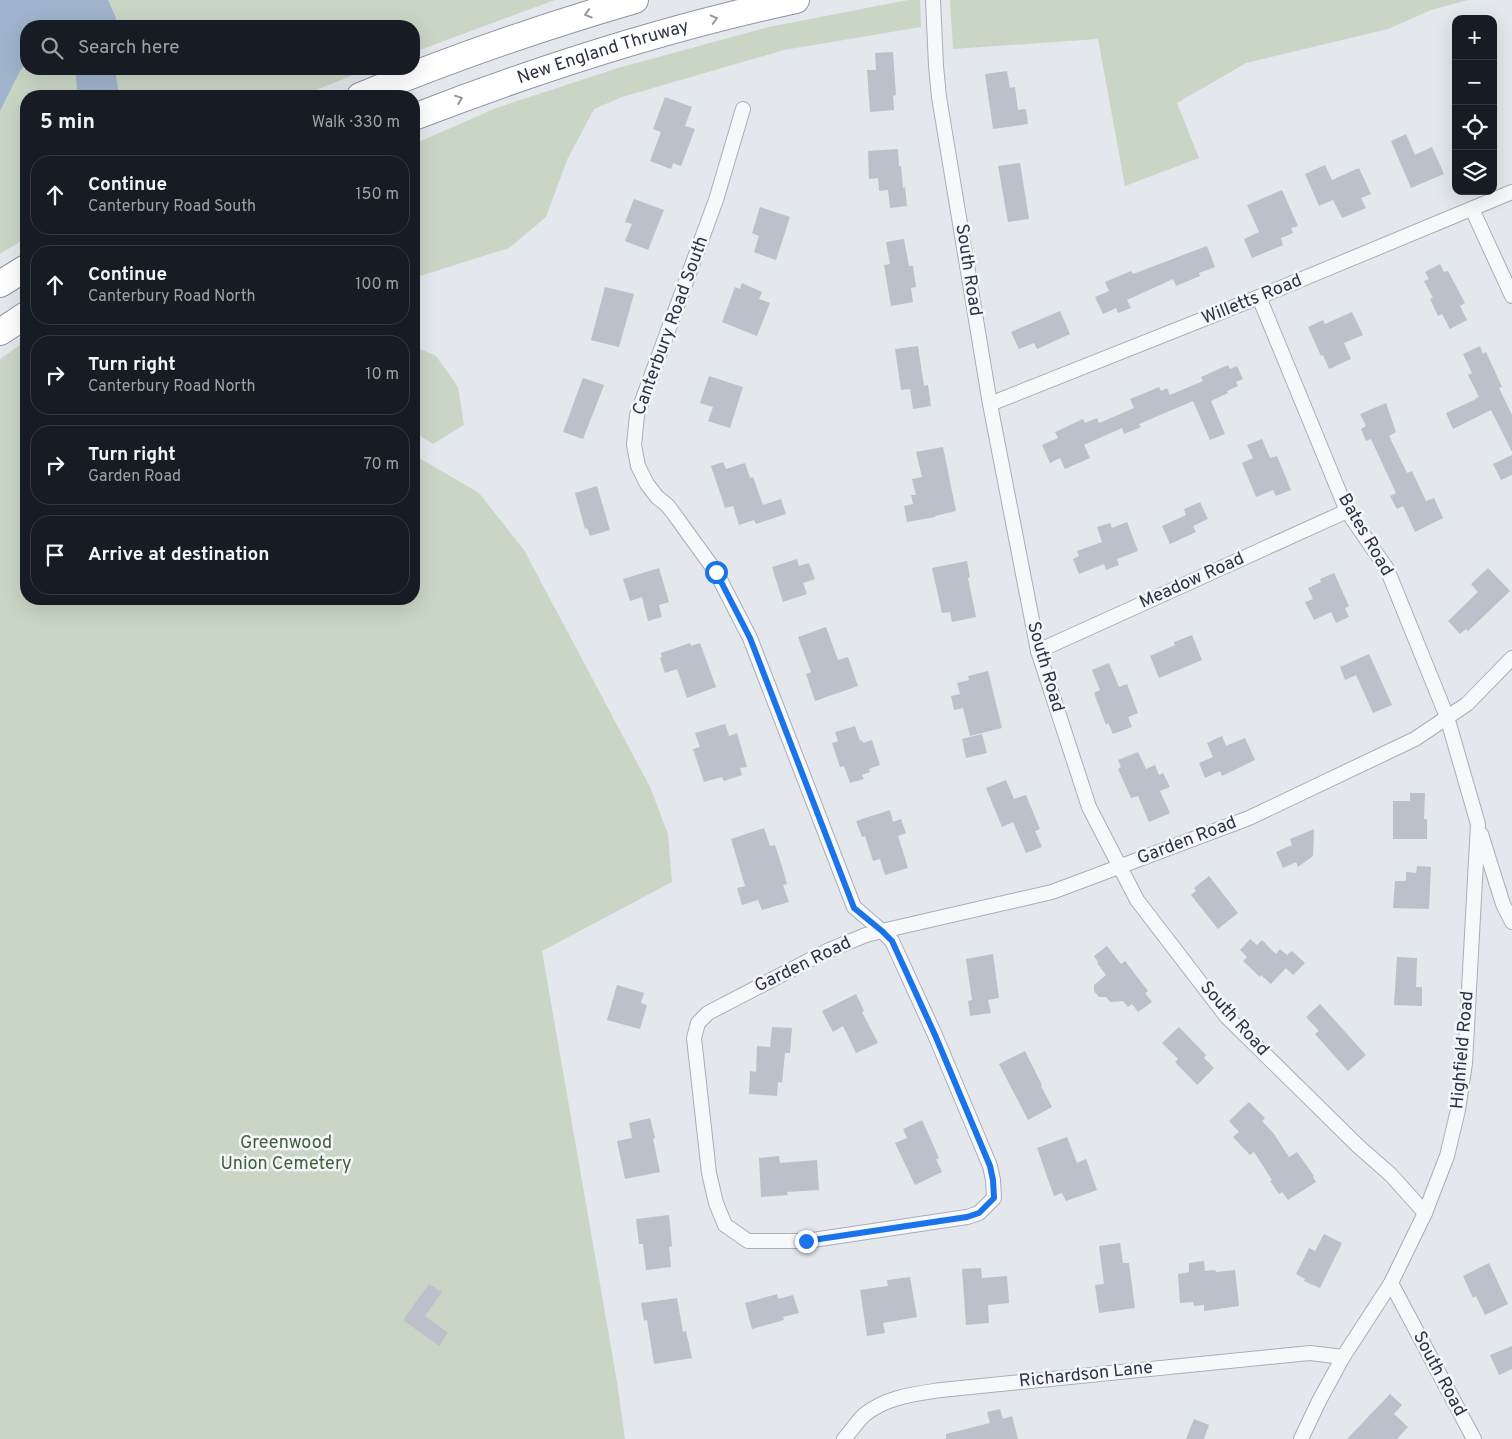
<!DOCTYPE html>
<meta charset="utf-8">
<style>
body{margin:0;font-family:Overpass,sans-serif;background:#20242c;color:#f1f3f6}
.controls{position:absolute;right:15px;top:15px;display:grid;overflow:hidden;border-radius:10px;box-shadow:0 5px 20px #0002}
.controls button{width:45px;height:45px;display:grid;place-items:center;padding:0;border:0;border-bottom:1px solid #363941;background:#171b24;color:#f1f3f6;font:25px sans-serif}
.stop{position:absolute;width:15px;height:15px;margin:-11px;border:4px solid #1a73e8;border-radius:50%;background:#fff}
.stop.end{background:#1a73e8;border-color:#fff;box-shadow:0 1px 5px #0008}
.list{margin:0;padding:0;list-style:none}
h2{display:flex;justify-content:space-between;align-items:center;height:65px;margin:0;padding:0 20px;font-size:21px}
h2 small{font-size:16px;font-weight:400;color:#9ea1a6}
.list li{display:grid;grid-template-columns:32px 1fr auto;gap:15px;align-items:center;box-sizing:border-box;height:80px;margin:0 10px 10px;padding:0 10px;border:1px solid #363941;border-radius:20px}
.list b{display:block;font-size:19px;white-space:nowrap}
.list p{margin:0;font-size:16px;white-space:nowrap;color:#9ea1a6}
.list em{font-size:16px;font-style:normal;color:#9ea1a6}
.icon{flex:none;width:28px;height:28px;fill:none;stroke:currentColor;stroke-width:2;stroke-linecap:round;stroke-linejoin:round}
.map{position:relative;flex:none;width:1512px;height:1439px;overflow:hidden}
.search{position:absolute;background:#171b24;box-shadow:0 5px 20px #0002;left:20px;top:20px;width:400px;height:55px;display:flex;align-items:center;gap:12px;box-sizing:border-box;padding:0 18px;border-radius:20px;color:#9ea1a6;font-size:19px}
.panel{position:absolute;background:#171b24;box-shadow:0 5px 20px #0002;left:20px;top:90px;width:400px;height:515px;border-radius:20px}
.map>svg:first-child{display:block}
.green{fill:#c9d6c5}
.water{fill:#9fb4cc}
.building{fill:#bbc0ca}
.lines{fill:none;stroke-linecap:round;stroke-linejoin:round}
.street-casing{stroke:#a9aeb7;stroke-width:16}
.highway-casing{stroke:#8b94a3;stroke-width:28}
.street{stroke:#f7f8fa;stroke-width:14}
.highway{stroke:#fff;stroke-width:26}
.oneway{stroke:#959aa2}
.route{stroke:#1a73e8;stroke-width:6}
.labels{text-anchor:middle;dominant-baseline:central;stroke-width:5;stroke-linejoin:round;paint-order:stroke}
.street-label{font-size:18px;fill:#2b3445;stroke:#f4f6f9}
.park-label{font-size:18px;fill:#3f6138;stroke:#f4f6f9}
</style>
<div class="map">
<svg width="1512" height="1439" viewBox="0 0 1512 1439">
<rect width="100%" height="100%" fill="#e4e7ec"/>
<!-- green -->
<g class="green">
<path d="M0,0H555L414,52V26H26V69H368L301,96H26V238L0,254Z"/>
<path d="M908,0H920L921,27L784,50L622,97L594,109L567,160L546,217L509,248L420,276L414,290V144L496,108L618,68L769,27Z"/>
<path d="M950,0H1468L1431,10L1388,29L1246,63L1177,103L1199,158L1125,186L1098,39L953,49Z"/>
<path d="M26,341V599H414V455L479,493L524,550L650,787L668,834L672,882L542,951L617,1382L625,1439H0V359Z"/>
<path d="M414,346L436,356L458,387L464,425L433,444L414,432Z"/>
</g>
<!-- water -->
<g class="water">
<path d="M0,0H108L116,18V26H26V64L21,69L0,111Z"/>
<path d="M75,69H115L119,96H76L77,86Z"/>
</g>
<!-- building -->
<g class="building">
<path d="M893,52L896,95L893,96L894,110L870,112L867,70H876L875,53Z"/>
<path d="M1007,71L1010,88L1015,87L1018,110L1026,109L1028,124L993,129L985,74Z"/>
<path d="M665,97L692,107L685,126L695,129L681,166L673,163L671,169L650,161L661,132L653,129Z"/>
<path d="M1406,134L1415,155L1432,147L1444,174L1411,188L1391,141Z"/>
<path d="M898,149L899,166H901L903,188L905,187L907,206L890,208L888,190L879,191L878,178L869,179L868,151Z"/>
<path d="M1020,163L1029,219L1008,222L998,166Z"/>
<path d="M1325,165L1332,180L1359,168L1371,194L1361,198L1366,208L1342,218L1333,200L1319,206L1305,174Z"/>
<path d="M1282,190L1298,226L1291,228L1293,233L1281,238L1283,245L1252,258L1244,239L1259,232L1247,205Z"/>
<path d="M634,199L664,210L648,250L625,241L632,224L625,222Z"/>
<path d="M760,207L790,217L776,260L754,252L759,236L752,233Z"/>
<path d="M904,239L909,266H913L916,287L911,288L913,302L891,306L884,265L890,264L886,242Z"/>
<path d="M1207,246L1215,267L1199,273L1200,276L1176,286L1173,279L1127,300L1131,308L1118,313L1116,308L1103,314L1095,297L1109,291L1105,282L1131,271L1133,274Z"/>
<path d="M1440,264L1444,272L1448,271L1465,303L1460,306L1467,320L1450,329L1442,314L1438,316L1430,299L1433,298L1424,281L1429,279L1425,272Z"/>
<path d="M742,283L762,292L759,299L770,303L757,336L722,322L735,287L740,289Z"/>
<path d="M605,287L634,294L619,347L591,340Z"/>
<path d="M1060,311L1070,334L1037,349L1034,343L1019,349L1011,332Z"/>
<path d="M1352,312L1363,335L1344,343L1351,359L1329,369L1323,355L1321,356L1308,327L1323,320L1325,324Z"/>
<path d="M918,346L924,386L928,385L931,406L913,409L910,389L901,390L895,349Z"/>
<path d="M1480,346L1483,354L1486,352L1502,387L1499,388L1512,415V452L1491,410L1453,429L1446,413L1476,399L1475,398L1479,397L1468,375L1472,373L1463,354Z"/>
<path d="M1228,365L1230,369L1237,366L1243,379L1236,382L1238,386L1227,391L1228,393L1211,401L1225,434L1210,440L1193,401L1139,424L1141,427L1124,434L1122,428L1084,445L1090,458L1065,469L1060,458L1050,463L1042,445L1058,438L1055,432L1083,419L1085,423L1097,418L1099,423L1134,408L1130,399L1159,387L1161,391L1167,388L1170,395L1203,381L1201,377Z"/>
<path d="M709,376L743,387L730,428L708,421L713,407L700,403Z"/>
<path d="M583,378L604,385L583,439L563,432Z"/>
<path d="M1386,403L1396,432L1389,436L1407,473L1412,471L1426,501L1434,498L1443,518L1415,532L1403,506L1397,509L1390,496L1396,493L1371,439L1366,441L1361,429L1366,426L1360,414Z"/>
<path d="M1262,439L1270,458L1277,456L1291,490L1276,496L1273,490L1256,497L1242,463L1253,458L1247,445Z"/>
<path d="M943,447L956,511L935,516V517L907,522L904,506L913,504L911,495H916L912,479L922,477L916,452Z"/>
<path d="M1512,455V475L1501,480L1493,464Z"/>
<path d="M723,462L726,469L745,463L750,478L753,477L763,505L781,499L786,514L756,524L754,520L739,525L733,506L725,508L711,466Z"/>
<path d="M597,486L610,530L590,536L587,528L585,529L575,493Z"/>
<path d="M1200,502L1208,519L1193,526L1196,532L1170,544L1162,526L1186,515L1184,509Z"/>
<path d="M1127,522L1138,551L1117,559L1119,565L1106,570L1104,564L1079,574L1073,559L1079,556L1077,551L1102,542L1097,527L1110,523L1112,528Z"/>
<path d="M797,559L799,566L809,563L815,579L803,583L807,594L783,602L772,567Z"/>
<path d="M967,561L970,577L968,578L976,617L952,622L950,612L942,613L932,568Z"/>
<path d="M659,568L669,602L659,605L662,617L648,621L642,597L630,601L623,579Z"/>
<path d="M1488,568L1510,591L1468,631L1466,629L1460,634L1448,621L1478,592L1471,584Z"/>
<path d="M1334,573L1349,606L1345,608L1349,617L1336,623L1331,612L1314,620L1305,602L1313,599L1308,588L1321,582L1320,579Z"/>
<path d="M826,627L838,660L848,657L858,686L815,701L806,674L811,672L798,637Z"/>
<path d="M1192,635L1202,660L1159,678L1150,656L1175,645L1174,642Z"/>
<path d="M690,643L691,646L700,643L716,687L687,698L677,669L665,673L660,658L662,657L661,653Z"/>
<path d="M1369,654L1392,705L1373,713L1356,675L1345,680L1340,667Z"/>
<path d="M1109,663L1119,687L1127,684L1138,713L1128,717L1132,727L1113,734L1108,723L1106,725L1094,693L1100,690L1092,670Z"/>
<path d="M988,671L1002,728L970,736L963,708L954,710L951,696L960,694L957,683L969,680L968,676Z"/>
<path d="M725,724L729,736L737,733L747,767L740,768L742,775L724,781L722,777L704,782L693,749L700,747L695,733Z"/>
<path d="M855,726L860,741L862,740L863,743L872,740L880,765L869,769L870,772L862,775L864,779L850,783L844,766L840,767L832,743L838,741L835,732Z"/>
<path d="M982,734L987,753L966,758L962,739Z"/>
<path d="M1222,736L1226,746L1245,738L1255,760L1222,776L1220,771L1205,778L1199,763L1213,757L1207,743Z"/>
<path d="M1138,752L1146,769L1155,765L1159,775L1163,773L1170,787L1160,791L1170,813L1149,822L1138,796L1131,798L1118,769L1121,767L1118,760Z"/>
<path d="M1006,780L1014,799L1026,795L1040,829L1035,831L1042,847L1026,853L1013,822L1002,827L986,788Z"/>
<path d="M1410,793H1425L1424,819H1427V839H1393V801H1410Z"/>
<path d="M890,810L893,822L901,819L906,833L898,836L908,868L885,875L880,859L873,861L865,836L862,837L856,821Z"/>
<path d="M764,828L770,846L775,845L783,870L787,884L783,885L789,902L762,910L758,900L742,905L737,888L745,886L731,839Z"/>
<path d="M1314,829L1313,856L1298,867L1296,862L1283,868L1276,852L1292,845L1290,839Z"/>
<path d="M1417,866L1431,867L1429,909L1393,908L1395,881H1406V872L1416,873Z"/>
<path d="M1209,876L1238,913L1218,929L1191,895L1196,891L1194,888Z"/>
<path d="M1250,939L1257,945L1262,940L1276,954L1280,949L1287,955L1292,951L1305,963L1293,975L1286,968L1271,984L1261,975L1260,977L1243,961L1247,957L1240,950Z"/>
<path d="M1107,946L1121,964L1125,961L1148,991L1145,993L1152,1002L1138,1012L1132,1004L1128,1007L1123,1001L1110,1002L1106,997H1099L1094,991V985L1106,975L1097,963L1098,962L1094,956Z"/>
<path d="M993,954L999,998L988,1000L991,1013L970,1016L968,1001L972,1000L966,959Z"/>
<path d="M1397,957L1417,958L1416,987H1422V1006L1394,1005Z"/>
<path d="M617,985L644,993L641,1003L647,1005L640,1029L607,1020Z"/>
<path d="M856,994L864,1011L862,1012L878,1043L856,1053L843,1026L833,1032L822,1011Z"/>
<path d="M1320,1004L1366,1055L1348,1071L1315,1034L1319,1031L1306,1017Z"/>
<path d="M772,1027L792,1028L790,1053H785L782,1083L778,1082L777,1096L749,1094L750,1071L756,1072L757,1046L770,1047Z"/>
<path d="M1179,1027L1206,1055L1204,1058L1214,1068L1197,1085L1175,1062L1178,1059L1162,1043Z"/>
<path d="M1025,1051L1042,1085L1041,1086L1052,1107L1028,1120L999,1064Z"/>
<path d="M1249,1102L1265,1118L1262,1121L1274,1134L1289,1157L1297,1152L1314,1176L1313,1177L1316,1182L1288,1200L1282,1192L1279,1194L1270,1181L1272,1180L1254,1152L1250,1155L1233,1137L1239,1132L1229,1121Z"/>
<path d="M650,1118L655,1138L653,1139L660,1172L625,1179L617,1141L632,1138L629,1123Z"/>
<path d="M922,1120L939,1158L936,1159L942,1172L915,1185L895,1143L907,1138L903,1129Z"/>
<path d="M1067,1137L1077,1163L1086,1159L1097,1190L1066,1201L1062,1193L1054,1196L1037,1148Z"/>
<path d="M779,1156L780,1163L817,1160L819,1190L787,1192L788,1195L761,1197L759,1158Z"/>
<path d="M669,1215L672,1246L669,1247L671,1267L646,1270L643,1244H639L636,1219Z"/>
<path d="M1324,1234L1342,1243L1320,1288L1304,1281L1305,1279L1296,1274L1309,1248L1315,1251Z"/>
<path d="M1120,1243L1123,1263H1129L1135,1308L1099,1313L1095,1285L1104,1284L1099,1246Z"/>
<path d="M1204,1261L1205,1271L1215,1270L1216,1272L1235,1270L1239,1306L1204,1311V1305L1194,1306L1193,1302L1180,1303L1178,1274L1189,1272V1263Z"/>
<path d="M1489,1263L1508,1304L1485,1315L1476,1296L1473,1298L1463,1276Z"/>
<path d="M981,1268L982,1278L1007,1276L1009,1303L988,1305L989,1323L966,1325L962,1269Z"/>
<path d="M910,1277L917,1317L883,1323L885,1333L867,1336L860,1290L888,1286L887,1280Z"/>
<path d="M429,1284L442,1292L425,1316L448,1333L439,1346L403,1320Z"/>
<path d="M777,1294L778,1299L793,1295L799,1313L783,1317L784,1320L752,1329L745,1303Z"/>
<path d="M677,1298L683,1332L686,1331L692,1358L654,1364L647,1320L644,1321L641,1303Z"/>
<path d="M1512,1346V1369L1499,1375L1490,1355Z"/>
<path d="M1390,1394L1402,1405L1394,1414L1408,1427L1397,1439H1347Z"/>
<path d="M1000,1409L1003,1419L1012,1416L1018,1439H946V1434L990,1423L987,1412Z"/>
<path d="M1194,1419L1209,1425L1204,1439H1186Z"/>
</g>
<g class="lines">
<defs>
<g id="street">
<path d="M933,0L936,66L939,97L990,404L1038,651L1089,807L1137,900L1226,1016L1358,1146L1391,1175L1425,1213"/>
<path d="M743,109L716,200L637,415L634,445L638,466L647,484L657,497L668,506L677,518L687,532L716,572L750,638L854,907L882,931L892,941L935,1035L990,1166L993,1180L994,1198L979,1213L967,1217L806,1241H748L725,1225L716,1203L709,1173L694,1038L698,1023L708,1013L827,951L866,935L882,931L1052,892L1249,818L1415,739L1467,704L1512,658"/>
<path d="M1472,209L1512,296"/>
<path d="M1259,297L1347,511L1387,569L1447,717L1478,824L1465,1063L1458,1110L1447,1156L1425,1213L1391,1283L1343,1357L1319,1401L1301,1439"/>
<path d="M990,404L1259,297L1512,192"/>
<path d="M1038,651L1347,511"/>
<path d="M1481,834L1503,904L1512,922"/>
<path d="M1391,1283L1474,1439"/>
<path d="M844,1439C851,1431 857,1422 864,1415C886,1397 914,1394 941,1390L1310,1353L1343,1357"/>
</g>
<g id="highway">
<path d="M360,96C450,59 542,27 635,0"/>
<path id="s1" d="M414,117C538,69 665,28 796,0"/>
<path d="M0,284L26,268"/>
<path d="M0,332L26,315"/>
</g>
</defs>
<!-- street casing -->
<use href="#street" class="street-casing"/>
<!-- highway casing -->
<use href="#highway" class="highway-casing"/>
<!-- street -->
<use href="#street" class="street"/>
<!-- highway -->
<use href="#highway" class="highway"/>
</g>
<!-- one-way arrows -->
<defs><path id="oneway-chevron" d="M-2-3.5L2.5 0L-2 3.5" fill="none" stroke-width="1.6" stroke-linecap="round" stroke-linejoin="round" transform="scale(1.25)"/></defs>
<g class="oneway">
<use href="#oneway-chevron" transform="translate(588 14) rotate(163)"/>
<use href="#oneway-chevron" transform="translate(714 19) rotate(-14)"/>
<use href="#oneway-chevron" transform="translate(459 99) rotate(-21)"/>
</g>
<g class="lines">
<!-- route -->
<path class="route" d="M716,572L750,638L854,908L882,931L892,941L935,1035L990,1166L993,1180L994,1198L979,1213L967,1217L806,1241"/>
</g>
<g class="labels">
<!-- street labels -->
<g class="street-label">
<text stroke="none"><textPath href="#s1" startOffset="200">New England Thruway</textPath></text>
<text transform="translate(968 270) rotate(81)">South Road</text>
<text transform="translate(1252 300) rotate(-22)">Willetts Road</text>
<text transform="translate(671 326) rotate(-70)">Canterbury Road South</text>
<text transform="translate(1365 535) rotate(60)">Bates Road</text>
<text transform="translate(1192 581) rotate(-24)">Meadow Road</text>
<text transform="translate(1045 667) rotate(74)">South Road</text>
<text transform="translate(1187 841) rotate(-21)">Garden Road</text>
<text transform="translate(803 965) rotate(-26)">Garden Road</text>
<text transform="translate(1234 1019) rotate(48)">South Road</text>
<text transform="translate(1463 1050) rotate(-85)">Highfield Road</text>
<text transform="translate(1439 1374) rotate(62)">South Road</text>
<text transform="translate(1086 1375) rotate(-6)">Richardson Lane</text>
</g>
<!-- park labels -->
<g class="park-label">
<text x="286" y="1143">Greenwood<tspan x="286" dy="21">Union Cemetery</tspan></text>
</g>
</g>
</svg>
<div class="controls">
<button>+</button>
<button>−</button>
<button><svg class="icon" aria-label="locate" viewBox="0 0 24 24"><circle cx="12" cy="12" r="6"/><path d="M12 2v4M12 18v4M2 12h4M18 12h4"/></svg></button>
<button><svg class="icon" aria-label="layers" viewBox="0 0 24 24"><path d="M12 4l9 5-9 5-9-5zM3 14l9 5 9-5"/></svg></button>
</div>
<div class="stop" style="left:716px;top:572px"></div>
<div class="stop end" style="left:806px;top:1241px"></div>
<div class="search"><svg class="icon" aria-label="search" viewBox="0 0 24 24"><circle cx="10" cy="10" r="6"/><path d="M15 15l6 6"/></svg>Search here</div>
<section class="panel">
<h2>5 min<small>Walk · 330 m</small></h2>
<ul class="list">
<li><svg class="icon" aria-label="ahead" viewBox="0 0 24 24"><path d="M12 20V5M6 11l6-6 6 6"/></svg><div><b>Continue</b><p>Canterbury Road South</p></div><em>150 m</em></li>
<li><svg class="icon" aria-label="ahead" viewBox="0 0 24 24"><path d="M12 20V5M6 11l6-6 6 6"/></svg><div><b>Continue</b><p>Canterbury Road North</p></div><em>100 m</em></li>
<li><svg class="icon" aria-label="right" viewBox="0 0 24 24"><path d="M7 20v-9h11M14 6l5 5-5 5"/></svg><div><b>Turn right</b><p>Canterbury Road North</p></div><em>10 m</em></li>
<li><svg class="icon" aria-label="right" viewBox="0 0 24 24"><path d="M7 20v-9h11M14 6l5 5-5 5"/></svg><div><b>Turn right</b><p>Garden Road</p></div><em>70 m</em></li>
<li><svg class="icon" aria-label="arrive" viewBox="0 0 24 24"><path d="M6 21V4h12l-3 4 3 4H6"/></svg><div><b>Arrive at destination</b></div></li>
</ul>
</section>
</div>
